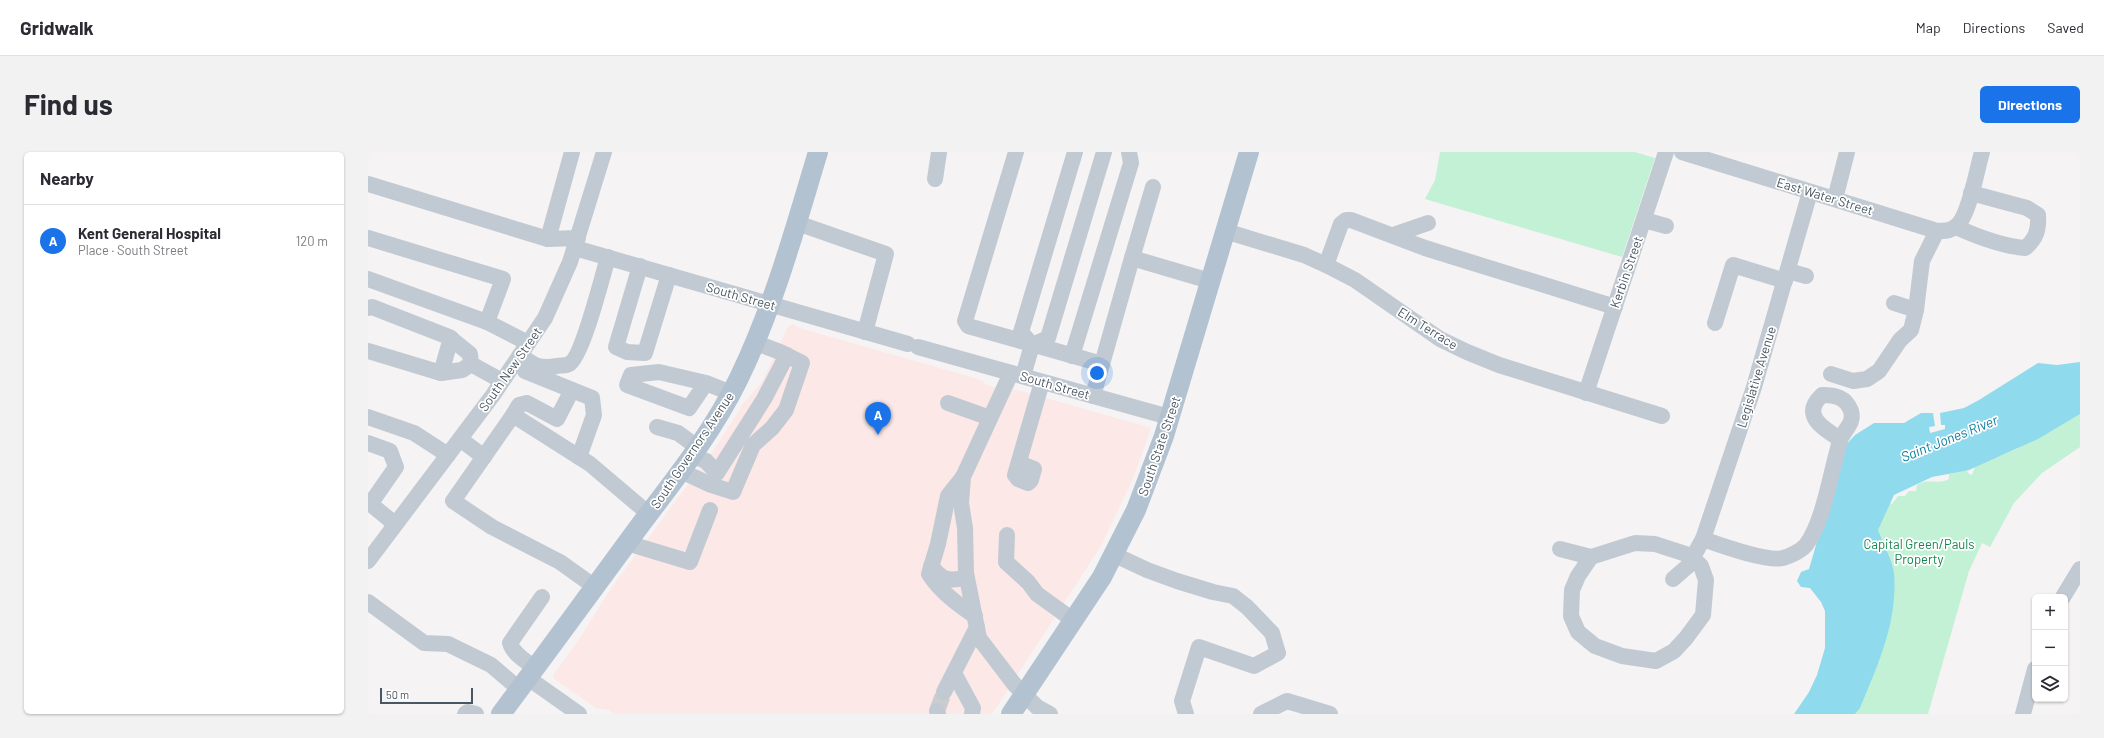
<!DOCTYPE html>
<meta charset="utf-8">
<style>
body{margin:0;font-family:Barlow,sans-serif;background:#f2f2f3;color:#2b2b33}
.controls{position:absolute;right:12px;bottom:12px;display:grid;overflow:hidden;border-radius:6px;box-shadow:0 1px 3px #0004}
.controls button{width:36px;height:36px;display:grid;place-items:center;padding:0;border:0;border-bottom:1px solid #e1e1e2;background:#fff;color:#2b2b33;font:20px sans-serif}
.scale{position:absolute;left:12px;bottom:10px;width:93px;box-sizing:border-box;padding-left:4px;border:2px solid #4a5661;border-top:0;font-size:11px;line-height:14px;white-space:nowrap;color:#4a5661;-webkit-text-stroke:3px #fff;paint-order:stroke}
.you{position:absolute;left:729px;top:221px;width:14px;height:14px;margin:-10px;border:3px solid #fff;border-radius:50%;background:#1a73e8;box-shadow:0 0 0 6px #1a73e833}
.badge{display:grid;place-items:center;width:26px;height:26px;border-radius:50%;background:#1a73e8;color:#fff;font-size:13px;font-weight:700}
.pin{position:absolute;translate:-50% -33px;filter:drop-shadow(0 1px 2px #0008)}
.pin::after{content:'';position:absolute;top:21px;width:14px;height:12px;background:inherit;clip-path:polygon(0 0,100% 0,50% 100%)}
.list{margin:0;padding:0;list-style:none}
h2{display:flex;justify-content:space-between;align-items:center;height:52px;margin:0;padding:0 16px;font-size:17px}
h2 small{font-size:13px;font-weight:400;color:#7c7c81}
.list li{display:grid;grid-template-columns:26px 1fr auto;gap:12px;align-items:center;box-sizing:border-box;height:72px;padding:0 16px;border-top:1px solid #e1e1e2}
.list b{display:block;font-size:15px;white-space:nowrap}
.list p{margin:0;font-size:13px;white-space:nowrap;color:#7c7c81}
.list em{font-size:13px;font-style:normal;color:#7c7c81}
.icon{flex:none;width:22px;height:22px;fill:none;stroke:currentColor;stroke-width:2;stroke-linecap:round;stroke-linejoin:round}
.map{position:relative;flex:none;width:1712px;height:562px;overflow:hidden;border-radius:6px}
header{display:flex;align-items:center;gap:24px;box-sizing:border-box;height:56px;padding:0 20px;background:#fff;border-bottom:1px solid #e1e1e2}
header strong{font-size:19px}
nav{display:flex;gap:22px;margin-inline-start:auto;font-size:14px}
.intro{display:flex;align-items:center;justify-content:space-between;box-sizing:border-box;height:96px;padding:0 24px}
h1{margin:0;font-size:28px}
.button{padding:10px 18px;border-radius:6px;background:#1a73e8;color:#fff;font-size:14px;font-weight:700}
main{display:flex;gap:24px;padding:0 24px}
aside{flex:1;background:#fff;border-radius:6px;box-shadow:0 1px 3px #0004}
.map>svg:first-child{display:block}
.medical{fill:#fce8e6}
.green{fill:#c3f1d5}
.water{fill:#90daee}
.pier{fill:#f5f3f3}
.lines{fill:none;stroke-linecap:round;stroke-linejoin:round}
.minor-tunnel{stroke:#caccce;stroke-width:16;stroke-dasharray:16 8;stroke-linecap:butt}
.minor{stroke:#c1cad2;stroke-width:16}
.major{stroke:#b3c2d1;stroke-width:20}
.labels{text-anchor:middle;dominant-baseline:central;stroke-width:3.5;stroke-linejoin:round;paint-order:stroke}
.street-label{font-size:13px;fill:#4a5661;stroke:#fff}
.park-label{font-size:13px;fill:#17864f;stroke:#fff}
.water-label{font-size:14px;font-style:italic;fill:#0c7c9b;stroke:#fff}
</style>
<header>
<strong>Gridwalk</strong>
<nav><a>Map</a><a>Directions</a><a>Saved</a></nav>
</header>
<div class="intro"><h1>Find us</h1><a class="button">Directions</a></div>
<main>
<aside>
<h2>Nearby<small></small></h2>
<ul class="list">
<li><span class="badge">A</span><div><b>Kent General Hospital</b><p>Place · South Street</p></div><em>120 m</em></li>
</ul>
</aside>
<div class="map">
<svg width="1712" height="562" viewBox="0 0 1712 562">
<rect width="100%" height="100%" fill="#f5f3f3"/>
<!-- medical -->
<path class="medical" d="M425,172L431,176L613,228L620,234L653,239L783,276L766,324L734,392L624,562H246L241,558L228,556L185,526L186,522L210,489L244,435L350,292L375,252L394,230L420,175Z"/>
<!-- green -->
<g class="green">
<path d="M1072,0H1267L1287,6L1254,105L1057,47L1067,28Z"/>
<path d="M1712,260V295L1674,321L1646,351L1622,395L1614,391L1601,419L1560,562H1485L1495,448L1514,348L1524,352L1530,344H1537L1541,339H1548L1549,333C1559,326 1570,333 1581,327V322L1585,321L1587,314L1597,315L1601,322L1604,323L1611,304L1618,310L1651,296L1664,275Z"/>
</g>
<!-- water -->
<path class="water" d="M1712,210V262L1670,287L1601,318L1564,325L1526,343L1510,378C1514,390 1525,409 1526,421C1530,469 1510,513 1492,556L1487,562H1426L1441,540L1449,523L1457,496V459L1453,450L1442,436L1433,435L1429,429L1433,420L1441,417L1477,294L1487,283L1506,271H1536L1553,261H1572L1596,256L1611,248L1670,211L1689,213Z"/>
<!-- pier -->
<path class="pier" d="M1565,261H1572L1573,273H1577V277L1562,281L1561,275L1567,274Z"/>
<g class="lines">
<!-- minor-tunnel -->
<path class="minor-tunnel" d="M569,559L576,540"/>
<!-- minor -->
<g class="minor">
<path d="M648,0L597,169L600,174L734,212"/>
<path d="M1314,0L1569,79C1576,79 1582,79 1587,75C1601,67 1609,16 1614,0"/>
<path d="M567,27L571,0"/>
<path d="M0,32L180,87L210,86"/>
<path d="M785,35L764,106L842,129"/>
<path d="M1467,47L1479,0"/>
<path d="M1276,68L1298,74"/>
<path d="M429,71L518,102L497,180"/>
<path d="M1588,75C1610,85 1633,94 1657,96C1668,87 1671,78 1670,63L1659,56L1603,41"/>
<path d="M857,79L936,103L958,113L987,128L1072,187L1099,200L1131,213L1294,264"/>
<path d="M1025,83L1060,71"/>
<path d="M0,86L135,127L119,170"/>
<path d="M180,87L204,0"/>
<path d="M207,96L540,192"/>
<path d="M958,113L973,72L978,68H983L1057,96L1247,155"/>
<path d="M272,114L248,195L259,200L277,201L301,123"/>
<path d="M1420,119L1438,124"/>
<path d="M0,127L119,170L160,191"/>
<path d="M1526,151L1548,158"/>
<path d="M0,156L4,155L81,185L102,202L103,212"/>
<path d="M1347,171L1365,113L1417,129"/>
<path d="M664,193L680,186L736,0"/>
<path d="M664,193L653,180L707,0"/>
<path d="M550,195L801,265"/>
<path d="M0,199L73,221L94,218L103,212"/>
<path d="M152,203C167,214 171,217 189,214C192,213 198,214 201,212C214,206 235,122 240,105"/>
<path d="M704,204L763,11L761,0"/>
<path d="M103,212L134,229"/>
<path d="M157,219L224,246L226,263L211,305"/>
<path d="M73,221L83,186"/>
<path d="M643,221L595,325L593,351L597,376L598,421L611,486L646,532L669,555L682,562"/>
<path d="M1463,222L1485,229L1499,227L1511,219L1532,188L1543,178L1548,158L1554,109L1569,79"/>
<path d="M655,224L664,193"/>
<path d="M338,231L321,256L259,233L263,223L291,220L338,231L363,241"/>
<path d="M1218,241L1298,0"/>
<path d="M725,244L764,106"/>
<path d="M580,251L622,266"/>
<path d="M145,263L151,253L159,251L189,267L204,238"/>
<path d="M0,265L46,281L80,303"/>
<path d="M289,275L310,281L329,295"/>
<path d="M92,287L116,305"/>
<path d="M0,291L22,299L28,315L3,351"/>
<path d="M323,303L338,309L349,321L396,247L419,203"/>
<path d="M651,311L666,317L663,328L660,331L650,327L647,323C656,292 665,261 674,230"/>
<path d="M313,319L343,333L365,340L385,293L404,276L418,258L434,211L412,200L386,190"/>
<path d="M595,325L580,344L570,392L561,422C573,440 589,452 607,464"/>
<path d="M0,350L27,372"/>
<path d="M639,383L638,410L660,430L669,442L705,468"/>
<path d="M1335,387C1352,393 1399,410 1415,406C1422,404 1433,399 1438,393C1456,369 1463,318 1472,289C1475,278 1487,272 1483,259C1478,245 1467,243 1454,243C1433,263 1454,276 1472,287"/>
<path d="M259,391L322,410L342,358"/>
<path d="M1267,391L1287,392L1321,403L1333,414L1338,428L1335,463L1318,486L1306,499L1288,509L1254,504L1227,494L1210,480L1203,464L1204,438L1210,424L1223,405Z"/>
<path d="M1192,397L1223,405"/>
<path d="M747,403L779,418L809,429L845,440L865,444L879,455L904,481L910,501L886,514L831,495L814,549L818,562"/>
<path d="M0,409L125,243L177,166L202,110L236,0"/>
<path d="M563,414C575,429 580,429 599,426"/>
<path d="M1305,427L1320,414L1335,387L1386,235L1442,40"/>
<path d="M227,435L192,410L124,375L85,349L145,263L222,312L281,362"/>
<path d="M1695,445L1712,417"/>
<path d="M0,450L56,491L80,492L123,513L151,537"/>
<path d="M167,516C158,509 145,502 142,491L174,445"/>
<path d="M586,521L605,556L604,562"/>
<path d="M160,526L211,562"/>
<path d="M576,540L609,475"/>
<path d="M569,559L570,562"/>
<path d="M97,562L100,560L108,562"/>
<path d="M893,562L919,549L962,562"/>
<path d="M1655,562L1667,517"/>
</g>
<!-- major -->
<g class="major">
<path d="M133,562C180,499 226,436 273,372C308,326 346,278 371,226C406,154 427,76 450,0"/>
<path d="M643,562L734,425L768,358L796,284L881,0"/>
</g>
</g>
<g class="labels">
<!-- street labels -->
<g class="street-label">
<text transform="translate(1457 44) rotate(17)">East Water Street</text>
<text transform="translate(1258 120) rotate(-71)">Kerbin Street</text>
<text transform="translate(373 144) rotate(16)">South Street</text>
<text transform="translate(1060 176) rotate(32)">Elm Terrace</text>
<text transform="translate(142 217) rotate(-55)">South New Street</text>
<text transform="translate(1388 225) rotate(-73)">Legislative Avenue</text>
<text transform="translate(687 233) rotate(16)">South Street</text>
<text transform="translate(791 294) rotate(-71)">South State Street</text>
<text transform="translate(324 298) rotate(-56)">South Governors Avenue</text>
</g>
<!-- park labels -->
<g class="park-label">
<text x="1551" y="392">Capital Green/Pauls<tspan x="1551" dy="15">Property</tspan></text>
</g>
<!-- water labels -->
<g class="water-label">
<text transform="translate(1581 286) rotate(-22)">Saint Jones River</text>
</g>
</g>
</svg>
<div class="controls">
<button>+</button>
<button>−</button>
<button><svg class="icon" aria-label="layers" viewBox="0 0 24 24"><path d="M12 4l9 5-9 5-9-5zM3 14l9 5 9-5"/></svg></button>
</div>
<div class="scale">50 m</div>
<div class="you"></div>
<div class="pin badge" style="left:510px;top:283px">A</div>
</div>
</main>
